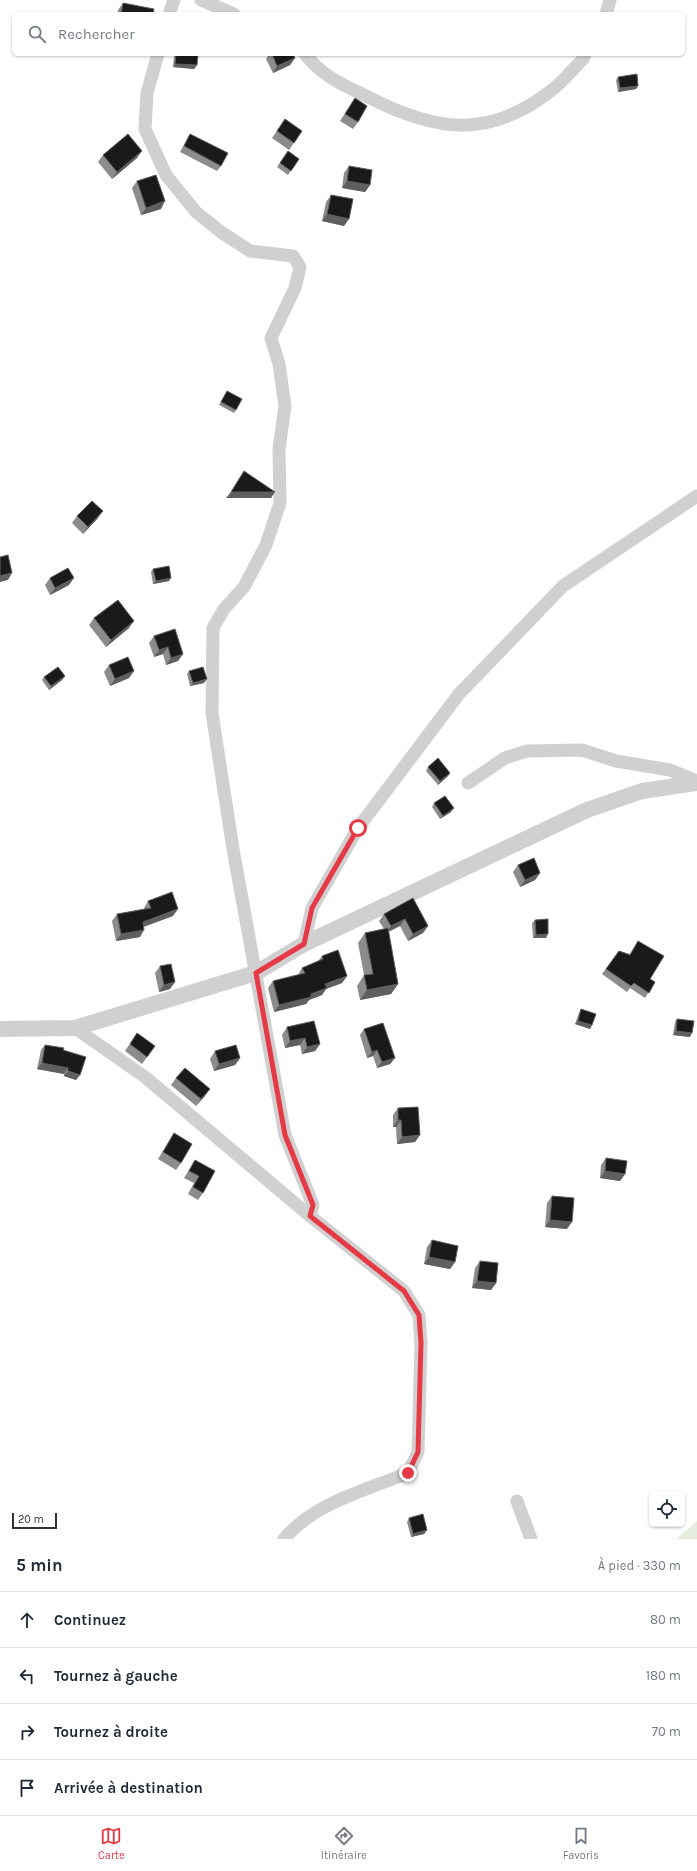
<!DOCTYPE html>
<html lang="fr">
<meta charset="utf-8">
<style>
body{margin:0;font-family:Karla,sans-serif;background:#f2f2f3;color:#1f2937}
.controls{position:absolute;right:12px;bottom:12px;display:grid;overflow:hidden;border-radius:6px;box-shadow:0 1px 3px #0004}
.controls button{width:36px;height:36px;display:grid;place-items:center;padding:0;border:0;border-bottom:1px solid #e0e1e3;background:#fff;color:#1f2937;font:20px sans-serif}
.scale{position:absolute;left:12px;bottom:10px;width:45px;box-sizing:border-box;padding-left:4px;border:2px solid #333;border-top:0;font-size:11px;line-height:14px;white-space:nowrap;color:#333;-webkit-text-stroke:3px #fff;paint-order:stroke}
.stop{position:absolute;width:12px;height:12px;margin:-9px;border:3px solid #e63946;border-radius:50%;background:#fff}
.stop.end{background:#e63946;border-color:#fff;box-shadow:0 1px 4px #0008}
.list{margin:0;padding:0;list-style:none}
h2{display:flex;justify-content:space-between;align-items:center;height:52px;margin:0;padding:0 16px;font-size:17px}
h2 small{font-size:13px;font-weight:400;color:#747a83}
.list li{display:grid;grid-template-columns:26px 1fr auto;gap:12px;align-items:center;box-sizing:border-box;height:56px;padding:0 16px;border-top:1px solid #e0e1e3}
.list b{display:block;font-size:15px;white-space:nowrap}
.list em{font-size:13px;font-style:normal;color:#747a83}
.icon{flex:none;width:22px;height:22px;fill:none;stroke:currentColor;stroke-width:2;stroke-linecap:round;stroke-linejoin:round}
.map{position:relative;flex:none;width:697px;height:1539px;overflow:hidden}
.search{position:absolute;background:#fff;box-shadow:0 1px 3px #0004;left:12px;right:12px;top:12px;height:44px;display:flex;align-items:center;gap:10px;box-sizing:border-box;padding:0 14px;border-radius:6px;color:#747a83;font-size:15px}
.sheet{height:276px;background:#fff}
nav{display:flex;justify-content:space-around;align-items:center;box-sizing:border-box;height:56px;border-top:1px solid #e0e1e3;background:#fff;font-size:11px;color:#747a83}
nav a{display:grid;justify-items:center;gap:2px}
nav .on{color:#e63946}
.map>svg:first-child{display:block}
.green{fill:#e6ecdf}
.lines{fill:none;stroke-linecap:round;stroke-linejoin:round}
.minor{stroke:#d0d0d0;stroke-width:13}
.tertiary{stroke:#d0d0d0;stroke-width:16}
.wall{fill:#8c8c8c}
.shaded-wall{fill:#5f5f5f}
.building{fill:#1a1a1a;stroke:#5f5f5f}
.route{stroke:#e63946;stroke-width:5}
</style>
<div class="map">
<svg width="697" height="1539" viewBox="0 0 697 1539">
<rect width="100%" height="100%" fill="#fff"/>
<!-- green -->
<path class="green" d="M697,1521V1539H676Z"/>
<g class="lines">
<!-- minor -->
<g class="minor">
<path d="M201,0L234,14"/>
<path d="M169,14L174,0"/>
<path d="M606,14L610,0"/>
<path d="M158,54L147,93L145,129L166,175L196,212L221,232L250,251L293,256L300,267L295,288L271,338L279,364L285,406L279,449L280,503L266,545L244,587L224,609L213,628L212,713L233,849L285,1135L313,1205L310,1216"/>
<path d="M305,54C324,78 344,85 370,98C435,131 487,139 548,93C561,84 572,70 583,59L585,54"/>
<path d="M468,783L505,758L527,751L582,750L616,761L670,770L697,781"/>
<path d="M304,944L312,908L358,828L459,694L563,586L697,496"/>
<path d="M75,1028L145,1077L310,1216L404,1291L419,1315L421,1343L418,1452L408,1473C366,1490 314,1503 284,1539"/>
<path d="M517,1501L531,1539"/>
</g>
<!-- tertiary -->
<path class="tertiary" d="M0,1029L75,1028L256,973L304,944L587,810L642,791L697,783"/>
</g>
<!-- wall -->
<g class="wall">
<path d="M123,3L153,14H117L118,10Z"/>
<path d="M175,54H198L197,65L194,69L173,67L174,56Z"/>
<path d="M269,54H293L295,58L290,65L273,73L266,59Z"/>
<path d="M618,77L638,86L636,89L618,92L616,80Z"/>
<path d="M355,98L358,122L353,129L340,121Z"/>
<path d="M285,119L302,131L289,150L272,138Z"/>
<path d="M190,134L221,166L217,171L180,152L187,139Z"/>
<path d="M288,151L299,159L288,175L277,167Z"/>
<path d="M103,155L137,158L112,179L98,162Z"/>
<path d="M349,166L370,185L365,192L342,188L344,173Z"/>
<path d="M137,181L161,209L141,215L132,188Z"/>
<path d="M331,195L344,226L322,221L326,202Z"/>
<path d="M227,391L236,410L234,413L219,405Z"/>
<path d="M77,516L98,518L83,534L72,523Z"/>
<path d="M153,569L169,581L153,584L151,572Z"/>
<path d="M50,578L69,585L50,595L45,585Z"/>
<path d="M94,618L129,628L106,647L89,625Z"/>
<path d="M154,636L183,654L178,661L166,665L163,654L154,657L149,643Z"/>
<path d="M109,665L134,671L129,678L110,686L104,672Z"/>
<path d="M189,671L204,683L190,686L187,674Z"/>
<path d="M65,676L62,680L49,690L42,680L44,677Z"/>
<path d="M428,767L450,773L448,776L438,785L426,771Z"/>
<path d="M434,803L451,812L440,819L432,807Z"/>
<path d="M518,865L540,873L535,880L520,887L513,872Z"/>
<path d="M148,901L173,916L144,926L140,937L116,941L112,921L117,914L144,909V908Z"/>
<path d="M384,914L428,926L423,933L408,941L400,926L388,932L398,984L391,994L360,1000L357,986L364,975L358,943L365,933L384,929L379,921Z"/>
<path d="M535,920L546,938H533L532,923Z"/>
<path d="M638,941L650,979L655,982L645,998L630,988L627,992L602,974L619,951L630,954Z"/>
<path d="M322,956L347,976L342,983L326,989L322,995L309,1000L306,1004L274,1012L268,988L273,981L298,975L302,968L318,961Z"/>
<path d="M160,966L170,989L159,992L155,973Z"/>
<path d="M581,1009L592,1025L590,1029L575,1024L579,1013Z"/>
<path d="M677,1019L690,1037L673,1035L675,1022Z"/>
<path d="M287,1027L320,1044L315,1051L302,1054L300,1045L285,1048L282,1035Z"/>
<path d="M364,1029L395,1058L390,1064L377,1068L373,1056L367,1058L360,1035Z"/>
<path d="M137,1033L150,1053L142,1064L125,1051Z"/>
<path d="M45,1045L63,1050L76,1080L64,1076V1074L37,1069L41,1050Z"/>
<path d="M215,1051L240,1058L235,1065L214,1071L210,1059Z"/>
<path d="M176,1078L210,1089L196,1106L171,1085Z"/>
<path d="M398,1108L420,1135L415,1142L397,1144L396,1127H393V1115Z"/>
<path d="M174,1133L181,1163L176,1170L158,1159Z"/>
<path d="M606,1158L625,1174L620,1181L600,1178L601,1165Z"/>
<path d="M195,1160L203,1193L198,1200L188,1194L194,1183L184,1178Z"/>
<path d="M552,1196L567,1229L545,1227L547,1203Z"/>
<path d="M432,1240L455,1262L450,1269L424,1264L427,1247Z"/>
<path d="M480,1261L496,1283L491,1290L472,1288L475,1268Z"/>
<path d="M409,1518L427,1530L424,1534L411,1537L407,1522Z"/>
</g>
<!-- shaded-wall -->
<g class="shaded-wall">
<path d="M295,58L290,65L273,73L277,66Z"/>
<path d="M175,64L197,65L194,69L173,67Z"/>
<path d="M638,86L636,89L618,92L620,88Z"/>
<path d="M142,151L137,158L112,179L117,172Z"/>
<path d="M347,181L370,185L365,192L342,188Z"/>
<path d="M165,201L161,209L141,215L146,208Z"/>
<path d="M327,214L349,219L344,226L322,221Z"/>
<path d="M231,492H275L271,498H226Z"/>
<path d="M103,511L98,518L83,534L88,527Z"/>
<path d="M12,573L8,580L0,582V576Z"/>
<path d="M74,578L69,585L50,595L55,588Z"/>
<path d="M171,578L169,581L153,584L156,581Z"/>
<path d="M134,621L129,628L106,647L111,640Z"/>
<path d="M168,647L163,654L154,657L159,650Z"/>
<path d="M183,654L178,661L166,665L171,658Z"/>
<path d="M134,671L129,678L110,686L115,679Z"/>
<path d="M65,676L62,680L49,690L51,686Z"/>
<path d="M207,679L204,683L190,686L193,683Z"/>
<path d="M450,773L448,776L438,785L440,781Z"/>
<path d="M454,808L451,812L440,819L443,816Z"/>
<path d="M540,873L535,880L520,887L525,880Z"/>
<path d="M178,909L173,916L138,929L143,922Z"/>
<path d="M405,919L400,926L386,933L391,926Z"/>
<path d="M428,926L423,933L408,941L413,934Z"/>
<path d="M144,930L140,937L116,941L121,934Z"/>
<path d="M548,934L546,938H533L536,935Z"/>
<path d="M347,976L342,983L326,989L322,995L309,1000L306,1004L274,1012L279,1005L311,994L325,984Z"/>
<path d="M175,982L170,989L159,992L164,985Z"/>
<path d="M398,984L391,994L360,1000L367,990Z"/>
<path d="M578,1021L592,1025L590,1029L575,1024Z"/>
<path d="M676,1031L692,1033L690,1037L673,1035Z"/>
<path d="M305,1038L300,1045L285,1048L290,1041Z"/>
<path d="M320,1044L315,1051L302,1054L307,1047Z"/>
<path d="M377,1050L373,1056L367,1058L372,1052Z"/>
<path d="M240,1058L235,1065L214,1071L219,1064Z"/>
<path d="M395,1058L390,1064L377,1068L382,1062Z"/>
<path d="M42,1063L68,1068L64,1074L37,1069Z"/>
<path d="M68,1071L80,1075L76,1080L64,1076Z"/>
<path d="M210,1089L205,1096L196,1106L201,1099Z"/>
<path d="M398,1120H401L396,1127H393Z"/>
<path d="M420,1135L415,1142L397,1144L402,1137Z"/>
<path d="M605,1171L625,1174L620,1181L600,1178Z"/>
<path d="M550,1220L572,1222L567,1229L545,1227Z"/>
<path d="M429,1257L455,1262L450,1269L424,1264Z"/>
<path d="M477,1281L496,1283L491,1290L472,1288Z"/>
<path d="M427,1530L424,1534L411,1537L413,1534Z"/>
</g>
<!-- building -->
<g class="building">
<path d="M123,3L154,9L153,14H121Z"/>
<path d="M176,54H198L197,65L175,64Z"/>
<path d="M272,54H293L295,58L277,66Z"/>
<path d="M637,74L638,86L620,88L618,77Z"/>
<path d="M355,98L367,106L358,122L345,114Z"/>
<path d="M285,119L302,131L294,143L277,131Z"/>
<path d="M128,134L142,151L117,172L103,155Z"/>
<path d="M190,134L228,153L221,166L184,146Z"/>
<path d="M288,151L299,159L291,171L280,163Z"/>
<path d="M349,166L372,170L370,185L347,181Z"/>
<path d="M156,175L165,201L146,208L137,181Z"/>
<path d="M331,195L353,199L349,219L327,214Z"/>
<path d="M227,391L242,399L236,410L221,402Z"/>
<path d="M244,471L275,492H231Z"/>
<path d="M92,501L103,511L88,527L77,516Z"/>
<path d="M8,555L12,573L0,576V557Z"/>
<path d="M169,566L171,578L156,581L153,569Z"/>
<path d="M68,568L74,578L55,588L50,578Z"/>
<path d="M118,600L134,621L111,640L94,618Z"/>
<path d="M175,629L183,654L171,658L168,647L159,650L154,636Z"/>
<path d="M128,657L134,671L115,679L109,665Z"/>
<path d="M58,667L65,676L51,686L44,677Z"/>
<path d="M203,667L207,679L193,683L189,671Z"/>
<path d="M438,758L450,773L440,781L428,767Z"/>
<path d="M445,796L454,808L443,816L434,803Z"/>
<path d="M534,858L540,873L525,880L518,865Z"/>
<path d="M172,892L178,909L143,922L144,930L121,934L117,914L151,908L148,901Z"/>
<path d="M413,898L428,926L413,934L405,919L391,926L384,914Z"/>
<path d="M548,919V934L536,935L535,920Z"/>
<path d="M388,928L398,984L367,990L364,975L373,974L365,933Z"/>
<path d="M638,941L664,956L650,979L655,982L649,993L634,983L631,986L606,969L619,951L630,955Z"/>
<path d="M338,950L347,976L325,984L327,988L311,994V997L279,1005L273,981L305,973L302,968L323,959L322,956Z"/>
<path d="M171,964L175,982L164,985L160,966Z"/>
<path d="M581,1009L596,1014L592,1025L578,1021Z"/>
<path d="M677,1019L694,1021L692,1033L676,1031Z"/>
<path d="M314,1021L320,1044L307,1047L305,1038L290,1041L287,1027Z"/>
<path d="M383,1023L395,1058L382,1062L377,1050L372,1052L364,1029Z"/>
<path d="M137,1033L155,1046L147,1057L130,1044Z"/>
<path d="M45,1045L64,1048L63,1050L86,1057L80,1075L68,1071V1068L42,1063Z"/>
<path d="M236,1045L240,1058L219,1064L215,1051Z"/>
<path d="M185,1068L210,1089L201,1099L176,1078Z"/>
<path d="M418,1107L420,1135L402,1137L401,1120H398V1108Z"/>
<path d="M174,1133L192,1144L181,1163L163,1152Z"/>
<path d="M606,1158L627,1161L625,1174L605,1171Z"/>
<path d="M195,1160L215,1171L203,1193L193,1187L199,1176L189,1171Z"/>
<path d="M552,1196L574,1198L572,1222L550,1220Z"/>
<path d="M432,1240L458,1246L455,1262L429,1257Z"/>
<path d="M480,1261L498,1263L496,1283L477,1281Z"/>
<path d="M423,1514L427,1530L413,1534L409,1518Z"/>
</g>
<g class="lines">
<!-- route -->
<path class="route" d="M358,828L312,908L304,944L256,973L285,1135L313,1205L310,1216L404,1291L419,1315L421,1343L418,1452L408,1473"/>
</g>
</svg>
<div class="controls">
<button><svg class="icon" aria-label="locate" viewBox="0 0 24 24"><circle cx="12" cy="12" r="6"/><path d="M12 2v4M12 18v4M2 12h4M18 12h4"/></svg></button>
</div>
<div class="scale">20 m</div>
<div class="stop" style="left:358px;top:828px"></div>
<div class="stop end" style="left:408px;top:1473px"></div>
<div class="search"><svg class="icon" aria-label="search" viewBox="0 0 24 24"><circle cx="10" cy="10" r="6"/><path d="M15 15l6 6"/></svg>Rechercher</div>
</div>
<section class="sheet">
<h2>5 min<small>À pied · 330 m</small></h2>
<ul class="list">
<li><svg class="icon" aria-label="ahead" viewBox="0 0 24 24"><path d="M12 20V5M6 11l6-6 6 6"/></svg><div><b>Continuez</b></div><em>80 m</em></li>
<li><svg class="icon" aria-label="left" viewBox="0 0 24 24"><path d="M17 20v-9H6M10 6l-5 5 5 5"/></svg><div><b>Tournez à gauche</b></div><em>180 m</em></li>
<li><svg class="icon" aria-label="right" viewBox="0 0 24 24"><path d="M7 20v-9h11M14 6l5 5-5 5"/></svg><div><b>Tournez à droite</b></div><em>70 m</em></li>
<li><svg class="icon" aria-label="arrive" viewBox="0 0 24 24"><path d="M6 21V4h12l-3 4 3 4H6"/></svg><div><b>Arrivée à destination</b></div></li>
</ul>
</section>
<nav>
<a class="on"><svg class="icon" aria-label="map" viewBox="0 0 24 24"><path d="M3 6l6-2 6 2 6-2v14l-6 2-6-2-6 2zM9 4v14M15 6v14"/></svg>Carte</a>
<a><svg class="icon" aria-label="directions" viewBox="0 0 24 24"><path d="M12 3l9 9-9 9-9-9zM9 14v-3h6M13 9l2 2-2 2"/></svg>Itinéraire</a>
<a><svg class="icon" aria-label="saved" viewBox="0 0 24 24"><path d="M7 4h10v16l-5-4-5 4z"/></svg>Favoris</a>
</nav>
